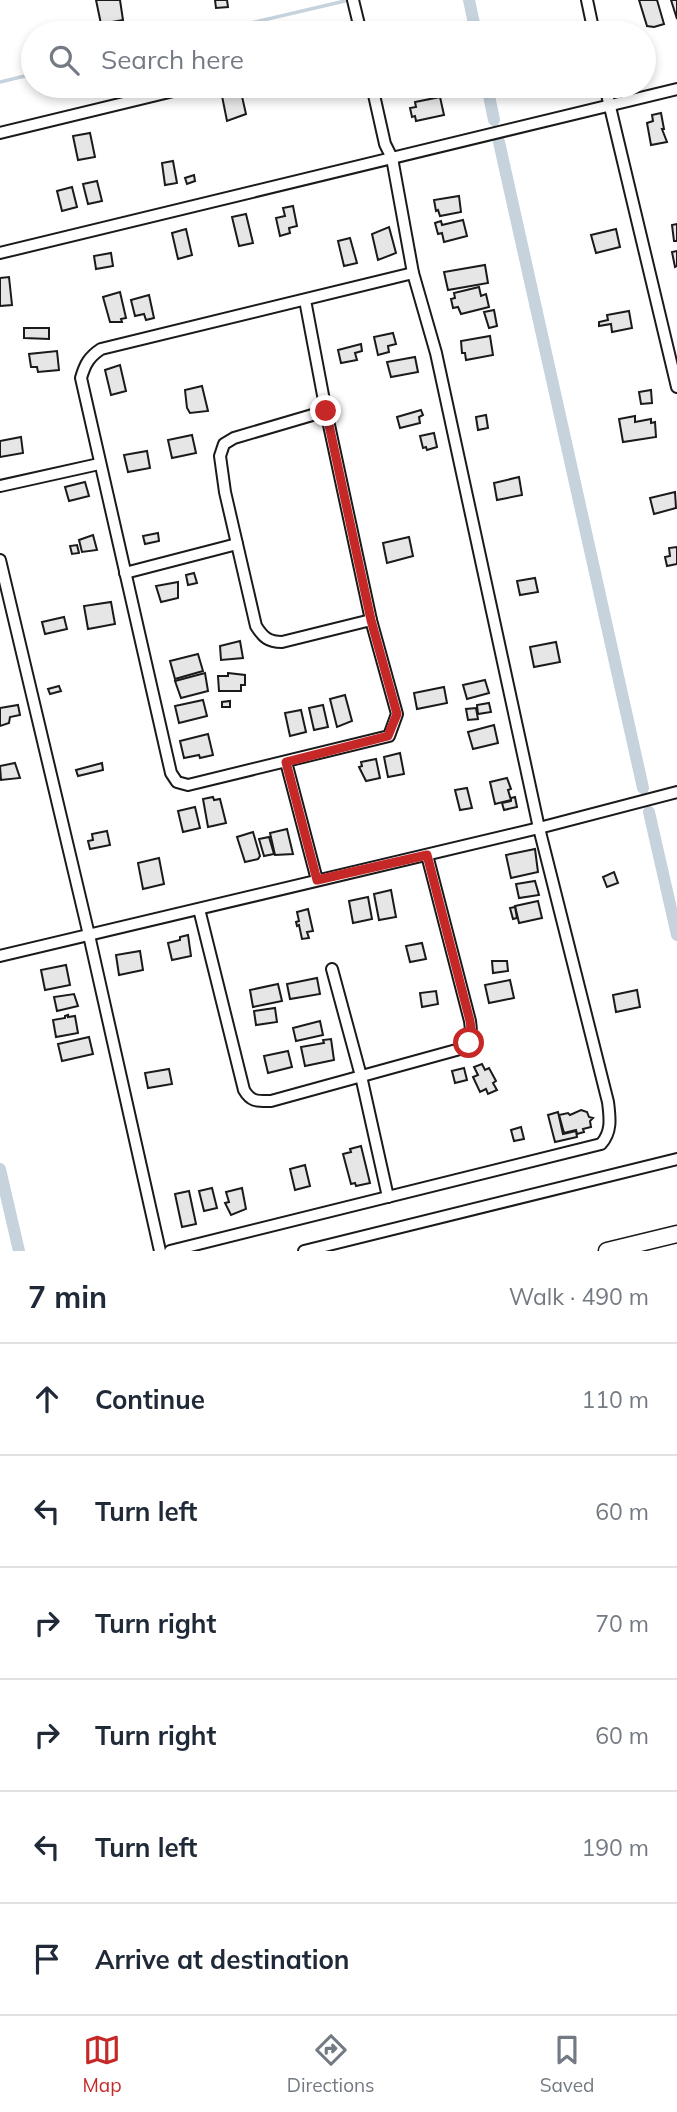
<!DOCTYPE html>
<meta charset="utf-8">
<style>
body{margin:0;font-family:Mulish,sans-serif;background:#f6f6f7;color:#1f2937}
.stop{position:absolute;width:21px;height:21px;margin:-16px;border:5px solid #c62828;border-radius:50%;background:#fff}
.stop.end{background:#c62828;border-color:#fff;box-shadow:0 2px 7px #0008}
.list{margin:0;padding:0;list-style:none}
h2{display:flex;justify-content:space-between;align-items:center;height:91px;margin:0;padding:0 28px;font-size:30px}
h2 small{font-size:23px;font-weight:400;color:#747a83}
.list li{display:grid;grid-template-columns:46px 1fr auto;gap:21px;align-items:center;box-sizing:border-box;height:112px;padding:0 28px;border-top:2px solid #e0e1e3}
.list b{display:block;font-size:26px;white-space:nowrap}
.list em{font-size:23px;font-style:normal;color:#747a83}
.icon{flex:none;width:38px;height:38px;fill:none;stroke:currentColor;stroke-width:2;stroke-linecap:round;stroke-linejoin:round}
.map{position:relative;flex:none;width:677px;height:1251px;overflow:hidden}
.search{position:absolute;background:#fff;box-shadow:0 4px 10px #0003;left:21px;right:21px;top:21px;height:77px;display:flex;align-items:center;gap:18px;box-sizing:border-box;padding:0 24px;border-radius:38px;color:#747a83;font-size:26px}
.sheet{height:763px;background:#fff}
nav{display:flex;justify-content:space-around;align-items:center;box-sizing:border-box;height:98px;border-top:2px solid #e0e1e3;background:#fff;font-size:19px;color:#747a83}
nav a{display:grid;justify-items:center;gap:4px}
nav .on{color:#c62828}
.map>svg:first-child{display:block}
.lines{fill:none;stroke-linecap:round;stroke-linejoin:round}
.stream{stroke:#c6d2dc;stroke-width:3.5}
.canal{stroke:#c6d2dc;stroke-width:12}
.building{fill:#e6e6e6;stroke:#1a1a1a;stroke-width:2}
.street-casing{stroke:#1a1a1a;stroke-width:14}
.secondary-casing{stroke:#1a1a1a;stroke-width:19}
.street{stroke:#fff;stroke-width:10}
.secondary{stroke:#fff;stroke-width:16}
.route{stroke:#c62828;stroke-width:9}
</style>
<div class="map">
<svg width="677" height="1251" viewBox="0 0 677 1251">
<rect width="100%" height="100%" fill="#fff"/>
<g class="lines">
<!-- stream -->
<g class="stream">
<path d="M208,33L349,0"/>
<path d="M0,82L33,74"/>
</g>
<!-- canal -->
<g class="canal">
<path d="M469,0L476,33"/>
<path d="M487,86L494,120"/>
<path d="M499,142L643,788"/>
<path d="M649,812L677,935"/>
<path d="M0,1169L19,1251"/>
</g>
</g>
<!-- building -->
<g class="building">
<path d="M96,0H120L123,20L101,24Z"/>
<path d="M215,0H227L228,7L216,8Z"/>
<path d="M639,0H657L664,24L654,27L647,26Z"/>
<path d="M671,0H677V19Z"/>
<path d="M326,86H354L355,91L328,96Z"/>
<path d="M405,86H433L406,92Z"/>
<path d="M241,92L246,114L227,121L222,96Z"/>
<path d="M440,97L444,115L416,121L415,116L412,117L410,108L416,107L415,102Z"/>
<path d="M661,113L664,129H662L667,142L651,145L647,123L653,121L652,115Z"/>
<path d="M90,133L95,157L78,160L73,136Z"/>
<path d="M173,161L177,183L165,185L162,163Z"/>
<path d="M194,175L195,181L187,184L185,178Z"/>
<path d="M97,181L102,201L88,204L83,184Z"/>
<path d="M72,187L77,207L62,211L57,191Z"/>
<path d="M459,196L461,212L440,216L438,210L436,211L434,200Z"/>
<path d="M293,206L297,226L289,228L290,233L280,236L276,218L285,216L283,208Z"/>
<path d="M246,214L253,243L239,246L232,217Z"/>
<path d="M463,220L467,236L444,242L442,233L438,234L435,223L441,221L442,225Z"/>
<path d="M677,224V241H674L672,225Z"/>
<path d="M389,227L396,253L378,260L372,234Z"/>
<path d="M186,229L192,255L178,259L172,233Z"/>
<path d="M616,229L620,247L596,253L591,235Z"/>
<path d="M350,238L357,263L344,266L338,241Z"/>
<path d="M677,251V266L675,267L672,252Z"/>
<path d="M111,253L113,266L96,269L94,256Z"/>
<path d="M485,265L488,283L448,290L444,272Z"/>
<path d="M9,277L12,305L0,306V278Z"/>
<path d="M479,287L481,296L486,294L489,307L461,314L458,307L453,308L451,299L455,298L454,293Z"/>
<path d="M120,292L126,318L121,319L122,322H110L103,297Z"/>
<path d="M149,295L154,318L146,320L144,314L135,316L131,300Z"/>
<path d="M494,310L497,326L489,328L484,312Z"/>
<path d="M629,311L632,328L612,332L611,324L599,326V322L608,320L607,315Z"/>
<path d="M24,328H49V339L24,338Z"/>
<path d="M393,333L396,344L388,346L389,352L378,355L374,337Z"/>
<path d="M490,336L493,355L466,360L465,353H462L461,341Z"/>
<path d="M361,344L362,351L355,353L357,360L341,363L338,350Z"/>
<path d="M57,351L59,370L38,372L37,367H31L29,354Z"/>
<path d="M415,357L418,372L391,377L387,362Z"/>
<path d="M120,365L126,391L111,395L105,370Z"/>
<path d="M202,386L208,411L190,413L187,408L185,390Z"/>
<path d="M651,390L652,403L641,404L639,392Z"/>
<path d="M421,410L423,415L419,417L420,423L400,428L397,417Z"/>
<path d="M486,415L488,428L478,430L476,417Z"/>
<path d="M635,416V422L651,419V423L655,422L656,437L623,442L619,419Z"/>
<path d="M434,433L437,447L427,450L426,447L423,448L420,436Z"/>
<path d="M192,435L196,453L172,458L168,440Z"/>
<path d="M21,437L23,453L0,457V441Z"/>
<path d="M147,451L150,468L128,472L124,455Z"/>
<path d="M519,477L522,495L497,500L494,483Z"/>
<path d="M85,482L89,496L69,501L65,487Z"/>
<path d="M675,492L676,508L654,514L650,498Z"/>
<path d="M158,533L159,541L145,544L143,536Z"/>
<path d="M93,535L97,550L82,552L79,540Z"/>
<path d="M409,537L413,556L387,563L383,543Z"/>
<path d="M77,545L79,553L72,554L70,546Z"/>
<path d="M677,547V564L667,566L665,557L670,556L669,548Z"/>
<path d="M194,573L197,583L188,585L186,575Z"/>
<path d="M535,578L538,592L520,595L517,581Z"/>
<path d="M178,582V598L161,602L156,586Z"/>
<path d="M111,602L115,624L88,629L84,606Z"/>
<path d="M64,617L67,629L45,634L42,622Z"/>
<path d="M240,641L243,658L221,660L220,646Z"/>
<path d="M556,642L560,662L534,667L530,647Z"/>
<path d="M198,654L203,671L175,679L170,661Z"/>
<path d="M205,673L208,691L181,698L175,681Z"/>
<path d="M228,673L245,675V685H241V691H219L218,676H228Z"/>
<path d="M485,680L489,693L467,699L463,685Z"/>
<path d="M59,686L61,691L50,694L48,689Z"/>
<path d="M444,687L447,703L417,709L414,693Z"/>
<path d="M345,695L352,721L337,727L330,699Z"/>
<path d="M203,700L207,716L179,723L175,706Z"/>
<path d="M230,701V707H222V702Z"/>
<path d="M489,703L491,712L478,714L477,705Z"/>
<path d="M18,705L20,715L10,717L9,723L0,726V708Z"/>
<path d="M323,705L328,727L314,730L309,708Z"/>
<path d="M476,708L478,719L468,720L466,709Z"/>
<path d="M301,710L306,732L290,736L285,713Z"/>
<path d="M494,725L498,743L473,749L468,732Z"/>
<path d="M208,734L213,755L200,758L199,755L184,758L180,741Z"/>
<path d="M400,753L404,774L388,777L384,757Z"/>
<path d="M376,759L380,778L366,781L359,767L362,766L361,762Z"/>
<path d="M15,763L20,778L1,780L0,766Z"/>
<path d="M102,763L103,770L78,776L76,770Z"/>
<path d="M507,778L511,789L508,790L511,800L495,804L490,782Z"/>
<path d="M467,788L472,808L460,810L455,790Z"/>
<path d="M213,797L214,800L220,799L226,823L208,827L203,799Z"/>
<path d="M515,797L517,807L504,810L502,803L511,801V798Z"/>
<path d="M195,807L200,828L183,832L178,811Z"/>
<path d="M287,829L293,854L275,855L270,833Z"/>
<path d="M107,831L110,845L90,849L88,841L93,840L92,834Z"/>
<path d="M253,832L260,856L258,859L245,862L237,837Z"/>
<path d="M269,837L274,854L264,856L259,839Z"/>
<path d="M535,849L538,872L511,878L506,855Z"/>
<path d="M159,858L164,884L143,889L138,863Z"/>
<path d="M614,872L618,883L607,887L603,877Z"/>
<path d="M535,881L539,895L519,898L516,884Z"/>
<path d="M391,890L396,917L379,920L374,894Z"/>
<path d="M368,897L372,919L353,923L349,901Z"/>
<path d="M538,901L542,918L519,923L515,906Z"/>
<path d="M515,907L517,918L513,919L510,908Z"/>
<path d="M308,909L313,931L307,932L309,938L302,939L299,925L297,926L296,922L299,921L297,912Z"/>
<path d="M188,935L191,956L172,960L168,943L180,940V937Z"/>
<path d="M422,943L426,959L410,962L406,946Z"/>
<path d="M140,951L143,970L119,975L116,955Z"/>
<path d="M492,961H507L508,971L493,973Z"/>
<path d="M66,965L70,985L45,990L41,970Z"/>
<path d="M317,978L320,994L290,999L287,984Z"/>
<path d="M510,980L514,998L489,1003L485,985Z"/>
<path d="M278,984L282,1001L253,1007L250,990Z"/>
<path d="M637,990L640,1007L616,1012L613,995Z"/>
<path d="M436,991L438,1004L422,1007L420,993Z"/>
<path d="M74,994L78,1006L57,1011L54,997Z"/>
<path d="M275,1008L277,1022L256,1025L254,1011Z"/>
<path d="M68,1015V1017L75,1016L78,1033L56,1037L53,1020L65,1018V1016Z"/>
<path d="M320,1021L323,1035L296,1041L293,1028Z"/>
<path d="M89,1037L93,1054L62,1061L58,1044Z"/>
<path d="M331,1039L334,1060L305,1066L301,1047L324,1043L323,1040Z"/>
<path d="M288,1051L292,1067L268,1073L264,1056Z"/>
<path d="M482,1064L485,1070L489,1068L496,1081L493,1083L497,1090L488,1094L486,1089L480,1092L473,1077L478,1075L474,1067Z"/>
<path d="M464,1068L467,1080L455,1083L452,1071Z"/>
<path d="M169,1069L172,1084L148,1088L145,1073Z"/>
<path d="M581,1110L587,1112L589,1117L593,1118L590,1121L591,1127L583,1129L584,1132L577,1134L576,1130L564,1133L559,1115L568,1113L570,1115Z"/>
<path d="M558,1112L563,1134L576,1131L577,1137L555,1142L548,1115Z"/>
<path d="M521,1127L524,1139L514,1141L511,1130Z"/>
<path d="M361,1146L370,1183L356,1186L355,1183L351,1184L343,1154L351,1152L350,1149Z"/>
<path d="M305,1165L310,1186L295,1190L290,1169Z"/>
<path d="M212,1188L217,1208L204,1211L199,1191Z"/>
<path d="M242,1188L246,1209L231,1215L225,1203L229,1202L226,1192Z"/>
<path d="M189,1191L196,1224L182,1227L175,1194Z"/>
</g>
<g class="lines">
<defs>
<g id="street">
<path d="M353,0L361,33"/>
<path d="M587,0L594,33"/>
<path d="M605,86L677,387"/>
<path d="M0,133L194,86"/>
<path d="M0,253L677,89"/>
<path d="M305,300L326,411L371,620L397,714L389,736L188,785L177,782L171,773L81,378C85,364 89,357 101,349L413,273"/>
<path d="M326,411L234,438L224,444L220,456L225,492L256,626C263,637 268,642 282,642L371,620"/>
<path d="M0,486L99,464"/>
<path d="M0,560L89,935L160,1251"/>
<path d="M125,573L237,544"/>
<path d="M286,762L317,880"/>
<path d="M199,909L244,1090C251,1102 257,1101 271,1101L460,1049C472,1041 472,1035 470,1021L427,855"/>
<path d="M0,956L539,828L677,792"/>
<path d="M332,969L361,1076L388,1197"/>
<path d="M170,1251L601,1144C612,1132 610,1118 608,1102L539,828L436,353L413,273L392,158L385,144L372,86"/>
<path d="M304,1251L677,1159"/>
</g>
<path id="secondary" d="M607,1251L677,1234"/>
</defs>
<!-- street casing -->
<use href="#street" class="street-casing"/>
<!-- secondary casing -->
<use href="#secondary" class="secondary-casing"/>
<!-- street -->
<use href="#street" class="street"/>
<!-- secondary -->
<use href="#secondary" class="secondary"/>
</g>
<g class="lines">
<!-- route -->
<path class="route" d="M326,411L371,620L397,714L388,736L286,762L317,880L427,855L470,1021L472,1036L469,1043"/>
</g>
</svg>
<div class="stop" style="left:469px;top:1043px"></div>
<div class="stop end" style="left:326px;top:411px"></div>
<div class="search"><svg class="icon" aria-label="search" viewBox="0 0 24 24"><circle cx="10" cy="10" r="6"/><path d="M15 15l6 6"/></svg>Search here</div>
</div>
<section class="sheet">
<h2>7 min<small>Walk · 490 m</small></h2>
<ul class="list">
<li><svg class="icon" aria-label="ahead" viewBox="0 0 24 24"><path d="M12 20V5M6 11l6-6 6 6"/></svg><div><b>Continue</b></div><em>110 m</em></li>
<li><svg class="icon" aria-label="left" viewBox="0 0 24 24"><path d="M17 20v-9H6M10 6l-5 5 5 5"/></svg><div><b>Turn left</b></div><em>60 m</em></li>
<li><svg class="icon" aria-label="right" viewBox="0 0 24 24"><path d="M7 20v-9h11M14 6l5 5-5 5"/></svg><div><b>Turn right</b></div><em>70 m</em></li>
<li><svg class="icon" aria-label="right" viewBox="0 0 24 24"><path d="M7 20v-9h11M14 6l5 5-5 5"/></svg><div><b>Turn right</b></div><em>60 m</em></li>
<li><svg class="icon" aria-label="left" viewBox="0 0 24 24"><path d="M17 20v-9H6M10 6l-5 5 5 5"/></svg><div><b>Turn left</b></div><em>190 m</em></li>
<li><svg class="icon" aria-label="arrive" viewBox="0 0 24 24"><path d="M6 21V4h12l-3 4 3 4H6"/></svg><div><b>Arrive at destination</b></div></li>
</ul>
</section>
<nav>
<a class="on"><svg class="icon" aria-label="map" viewBox="0 0 24 24"><path d="M3 6l6-2 6 2 6-2v14l-6 2-6-2-6 2zM9 4v14M15 6v14"/></svg>Map</a>
<a><svg class="icon" aria-label="directions" viewBox="0 0 24 24"><path d="M12 3l9 9-9 9-9-9zM9 14v-3h6M13 9l2 2-2 2"/></svg>Directions</a>
<a><svg class="icon" aria-label="saved" viewBox="0 0 24 24"><path d="M7 4h10v16l-5-4-5 4z"/></svg>Saved</a>
</nav>
